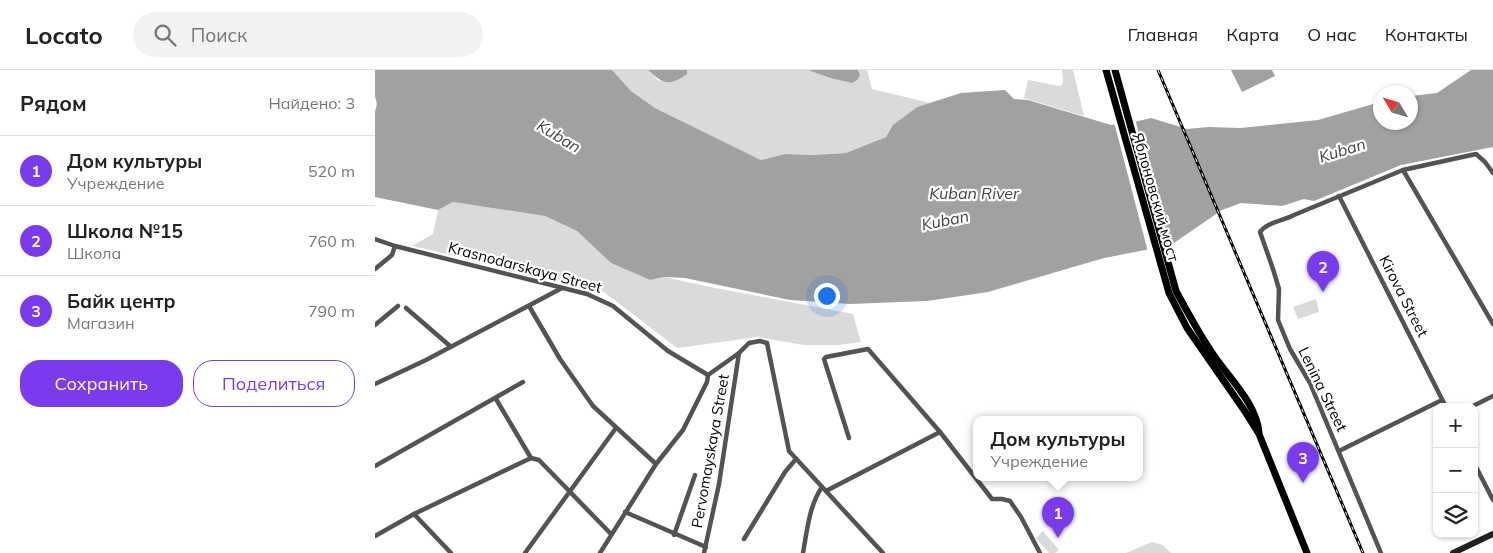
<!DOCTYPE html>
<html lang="ru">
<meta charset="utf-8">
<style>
body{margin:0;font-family:Mulish,sans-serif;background:#f2f2f2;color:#222}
.controls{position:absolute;right:15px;bottom:15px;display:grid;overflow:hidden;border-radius:10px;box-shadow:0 1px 4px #0004}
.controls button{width:45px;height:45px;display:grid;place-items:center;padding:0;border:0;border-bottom:1px solid #e0e0e0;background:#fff;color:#222;font:25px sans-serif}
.compass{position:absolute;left:998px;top:15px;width:45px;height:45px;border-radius:50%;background:#fff;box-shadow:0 1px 4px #0004;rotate:308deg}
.you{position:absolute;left:451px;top:225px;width:18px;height:18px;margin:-12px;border:4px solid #fff;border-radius:50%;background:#1a73e8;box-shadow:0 0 0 8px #1a73e833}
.badge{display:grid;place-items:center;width:32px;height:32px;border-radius:50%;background:#7c3aed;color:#fff;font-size:16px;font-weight:700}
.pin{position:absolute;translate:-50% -41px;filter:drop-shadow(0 1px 2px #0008)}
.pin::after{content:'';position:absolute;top:26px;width:18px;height:15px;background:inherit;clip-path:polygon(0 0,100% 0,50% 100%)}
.popup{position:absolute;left:598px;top:346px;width:170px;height:65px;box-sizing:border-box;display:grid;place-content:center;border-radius:10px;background:#fff;filter:drop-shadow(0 1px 4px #0005);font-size:16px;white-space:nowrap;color:#767676}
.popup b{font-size:19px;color:#222}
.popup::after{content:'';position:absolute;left:50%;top:100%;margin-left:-10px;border:10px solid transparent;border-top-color:#fff}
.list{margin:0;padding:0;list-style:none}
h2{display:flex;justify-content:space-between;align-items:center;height:65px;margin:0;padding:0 20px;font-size:21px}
h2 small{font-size:16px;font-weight:400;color:#767676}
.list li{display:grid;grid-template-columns:32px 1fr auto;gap:15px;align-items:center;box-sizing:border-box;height:70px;padding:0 20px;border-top:1px solid #e0e0e0}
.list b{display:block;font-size:19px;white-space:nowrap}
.list p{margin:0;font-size:16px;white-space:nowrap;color:#767676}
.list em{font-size:16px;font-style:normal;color:#767676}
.actions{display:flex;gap:10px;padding:15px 20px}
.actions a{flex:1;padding:11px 0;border:1px solid #7c3aed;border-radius:20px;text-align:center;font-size:18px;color:#7c3aed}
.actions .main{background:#7c3aed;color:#fff}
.icon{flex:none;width:28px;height:28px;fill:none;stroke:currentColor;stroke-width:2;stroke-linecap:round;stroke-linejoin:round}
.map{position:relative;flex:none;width:1118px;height:483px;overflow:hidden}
header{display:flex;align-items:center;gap:30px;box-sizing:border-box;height:70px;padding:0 25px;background:#fff;border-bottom:1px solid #e0e0e0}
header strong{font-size:24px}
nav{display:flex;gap:28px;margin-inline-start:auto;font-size:18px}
.search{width:350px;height:45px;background:#f2f2f2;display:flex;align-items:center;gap:12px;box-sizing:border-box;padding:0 18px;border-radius:28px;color:#767676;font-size:19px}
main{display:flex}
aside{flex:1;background:#fff}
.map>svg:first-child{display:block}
.green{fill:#dadada}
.water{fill:#a1a1a1}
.pier{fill:#fff}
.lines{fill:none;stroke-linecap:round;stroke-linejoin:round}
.street{stroke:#535353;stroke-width:4.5}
.secondary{stroke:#202020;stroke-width:6}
.primary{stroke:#000;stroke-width:7}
.rail-casing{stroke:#000;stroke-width:3}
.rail{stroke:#fff;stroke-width:1;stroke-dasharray:4;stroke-linecap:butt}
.labels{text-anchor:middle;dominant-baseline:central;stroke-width:4.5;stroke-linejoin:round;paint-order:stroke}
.street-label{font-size:15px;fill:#000;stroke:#fff}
.water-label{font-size:16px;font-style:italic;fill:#424242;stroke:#fff}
</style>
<header>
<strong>Locato</strong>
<div class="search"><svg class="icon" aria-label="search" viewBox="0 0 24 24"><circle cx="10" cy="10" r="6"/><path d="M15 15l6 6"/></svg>Поиск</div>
<nav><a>Главная</a><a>Карта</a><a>О нас</a><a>Контакты</a></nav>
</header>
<main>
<aside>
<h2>Рядом<small>Найдено: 3</small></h2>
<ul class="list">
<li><span class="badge">1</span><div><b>Дом культуры</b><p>Учреждение</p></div><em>520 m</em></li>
<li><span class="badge">2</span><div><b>Школа №15</b><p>Школа</p></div><em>760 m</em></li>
<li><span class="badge">3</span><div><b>Байк центр</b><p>Магазин</p></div><em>790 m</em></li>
</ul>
<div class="actions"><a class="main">Сохранить</a><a>Поделиться</a></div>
</aside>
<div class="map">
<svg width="1118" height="483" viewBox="0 0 1118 483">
<rect width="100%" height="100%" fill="#fff"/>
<!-- green -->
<g class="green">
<path d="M237,0H273L284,11L312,4V0H433L455,8L477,13L484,0H483H492L497,19L555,33L542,37L519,55L511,67L471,83L438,85L410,84L386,90L280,38L256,21Z"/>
<path d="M687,0H698L709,46L649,28L653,10L684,16L687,15L688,11Z"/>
<path d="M78,132L170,146L202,161L236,193L275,210L289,207L335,217L478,244L486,272L463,275H429L382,267L302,278L229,222L179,208L37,176L58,164L63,140Z"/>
<path d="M941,229L944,242L923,249L918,237Z"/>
<path d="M668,461L684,480L680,483H674L661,468Z"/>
<path d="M777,472L788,475L796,483H751Z"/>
</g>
<!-- water -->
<g class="water">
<path d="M0,0H237L256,21L280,38L386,90L410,84L438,85L471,83L511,67L518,55L542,37L586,23L630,20L639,29L653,30L736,55L755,53L776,48L812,59L833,57L866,58L943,50L1005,32L1006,52H1036V26L1062,23L1096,0H1118V77L1026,95L939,131L929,129L907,136L866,133L847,140L796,175L729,188L613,222L552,231L475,234L415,230L310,208L289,207L275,210L236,193L202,161L170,146L78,132L63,140L0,127V42L2,34L0,26Z"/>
<path d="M273,0H312V4C294,17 288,14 273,0Z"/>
<path d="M433,0H483L485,5L482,10L477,13L455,8Z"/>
<path d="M856,0H897L900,6L867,22Z"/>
</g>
<!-- pier -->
<path class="pier" d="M760,49L796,178L781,182H773L739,52Z"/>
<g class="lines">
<!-- street -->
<g class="street">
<path d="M1028,100L1118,254"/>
<path d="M964,126L1071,337"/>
<path d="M0,169L20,176L212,224L238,236L293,281L333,305"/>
<path d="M0,199L17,185L20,176"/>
<path d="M154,236L185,289L218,336L281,394"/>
<path d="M31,238L75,276"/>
<path d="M0,255L23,236"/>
<path d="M333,305L364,283L374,273L385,271L392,273L414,381L508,483"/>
<path d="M0,314L51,290L187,218"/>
<path d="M121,329L156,388"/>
<path d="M1096,337L1118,326"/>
<path d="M474,368L449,289L451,287L493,279L565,362L617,429H627L635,431L646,447L665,483"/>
<path d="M964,381L1067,330"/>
<path d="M156,388L164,390L236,464"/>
<path d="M1099,393L1118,430"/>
<path d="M0,396L148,312"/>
<path d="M451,421L565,362"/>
<path d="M250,442L331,477"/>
<path d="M39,444L76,483"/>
<path d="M299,465L320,405"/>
<path d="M0,466L39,444L156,388"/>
<path d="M369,469L410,402L421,389"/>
<path d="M150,483L241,358"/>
<path d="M225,483L281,394L308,360L332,312L333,305"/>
<path d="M329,483L344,414L364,283"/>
<path d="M428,483C432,461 434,436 447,417"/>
<path d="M1006,483L935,313L915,279L903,250L904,219L898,199L885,162C892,152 908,151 919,145L1028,100L1101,84L1110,92L1118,103"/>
</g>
<!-- secondary -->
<path class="secondary" d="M1078,483L1118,464"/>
<!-- primary -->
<g class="primary">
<path d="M731,0L794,223L812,258L869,340L884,364L932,483"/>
<path d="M740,0L801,221C813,243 825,266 840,287C856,310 881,334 884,362"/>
</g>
<defs>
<path id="rail" d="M783,0L988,483"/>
</defs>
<!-- rail casing -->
<use href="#rail" class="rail-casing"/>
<!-- rail -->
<use href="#rail" class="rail"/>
</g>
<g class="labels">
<!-- street labels -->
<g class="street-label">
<text transform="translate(781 127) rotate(74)">Яблоновский мост</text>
<text transform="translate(150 197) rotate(15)">Krasnodarskaya Street</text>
<text transform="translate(1029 226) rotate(63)">Kirova Street</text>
<text transform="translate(948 319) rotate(64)">Lenina Street</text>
<text transform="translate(335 381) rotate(-80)">Pervomayskaya Street</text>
</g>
<!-- water labels -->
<g class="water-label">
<text transform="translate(184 66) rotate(31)">Kuban</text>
<text transform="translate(967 80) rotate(-17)">Kuban</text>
<text x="599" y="123">Kuban River</text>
<text transform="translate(570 150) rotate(-11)">Kuban</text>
</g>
</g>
</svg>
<div class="controls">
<button>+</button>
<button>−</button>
<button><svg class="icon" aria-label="layers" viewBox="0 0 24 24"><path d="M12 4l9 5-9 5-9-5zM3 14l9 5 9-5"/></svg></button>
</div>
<svg class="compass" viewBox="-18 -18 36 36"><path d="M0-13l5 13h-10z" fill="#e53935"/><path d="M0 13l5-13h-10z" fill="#767676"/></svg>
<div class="you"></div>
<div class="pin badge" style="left:683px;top:468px">1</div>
<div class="popup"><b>Дом культуры</b>Учреждение</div>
<div class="pin badge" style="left:948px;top:222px">2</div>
<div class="pin badge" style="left:928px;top:413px">3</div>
</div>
</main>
